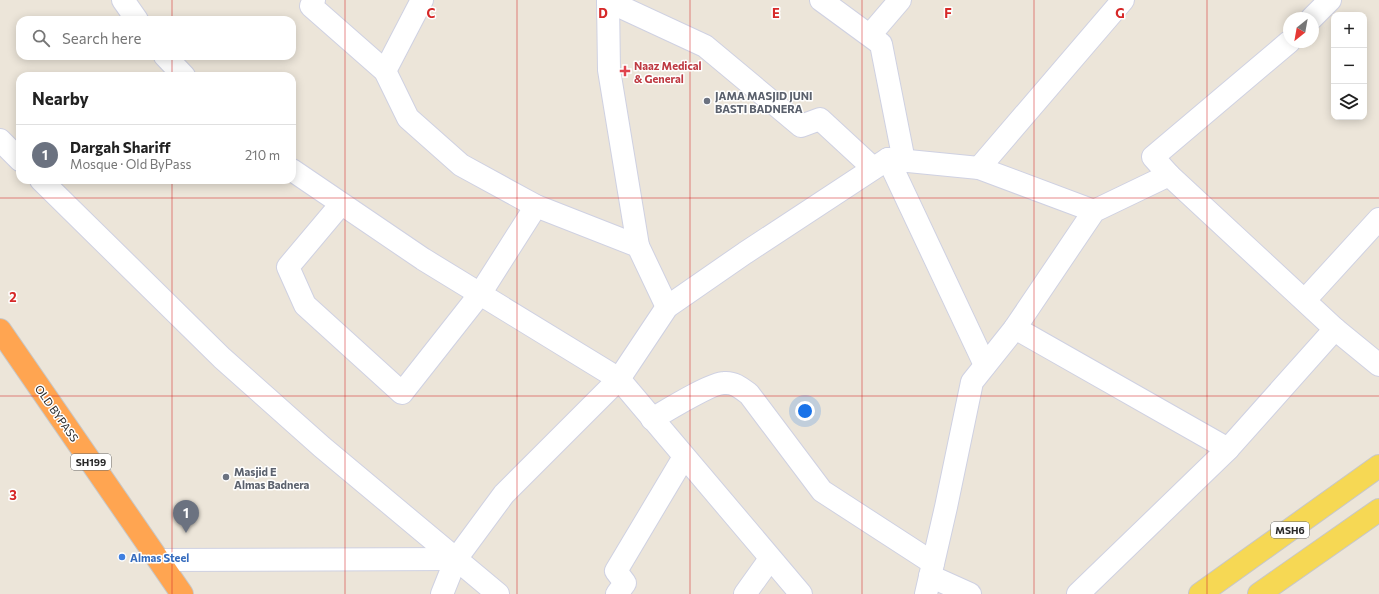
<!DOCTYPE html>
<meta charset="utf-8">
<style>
body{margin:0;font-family:Commissioner,sans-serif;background:#f2f2f2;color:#222}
.controls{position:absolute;right:12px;top:12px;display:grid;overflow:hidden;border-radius:8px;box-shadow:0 2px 10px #0003}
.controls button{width:36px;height:36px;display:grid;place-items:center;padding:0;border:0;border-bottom:1px solid #e0e0e0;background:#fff;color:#222;font:20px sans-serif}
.compass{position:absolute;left:1283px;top:12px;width:36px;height:36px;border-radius:50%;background:#fff;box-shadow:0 2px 10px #0003;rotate:211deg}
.you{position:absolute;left:805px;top:411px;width:14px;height:14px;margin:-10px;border:3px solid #fff;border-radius:50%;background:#1a73e8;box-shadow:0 0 0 6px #1a73e833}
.badge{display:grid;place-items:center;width:26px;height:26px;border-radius:50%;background:#2563eb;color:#fff;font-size:13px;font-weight:700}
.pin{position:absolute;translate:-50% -33px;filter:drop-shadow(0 1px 2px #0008)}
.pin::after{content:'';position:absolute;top:21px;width:14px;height:12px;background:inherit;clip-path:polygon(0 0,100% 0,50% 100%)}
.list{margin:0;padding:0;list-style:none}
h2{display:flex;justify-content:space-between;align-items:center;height:52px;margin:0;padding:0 16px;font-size:17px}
h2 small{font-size:13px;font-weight:400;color:#767676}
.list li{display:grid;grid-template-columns:26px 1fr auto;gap:12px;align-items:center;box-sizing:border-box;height:60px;padding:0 16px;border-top:1px solid #e0e0e0}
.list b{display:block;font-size:15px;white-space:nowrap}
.list p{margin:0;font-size:13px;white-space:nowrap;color:#767676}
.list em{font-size:13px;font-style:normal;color:#767676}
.icon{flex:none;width:22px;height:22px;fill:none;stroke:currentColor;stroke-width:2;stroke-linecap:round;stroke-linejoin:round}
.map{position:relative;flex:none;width:1379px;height:594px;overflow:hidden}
.search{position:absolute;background:#fff;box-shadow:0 2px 10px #0003;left:16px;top:16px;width:280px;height:44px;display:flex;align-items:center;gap:10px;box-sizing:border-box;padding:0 14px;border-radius:12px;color:#767676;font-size:15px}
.panel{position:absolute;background:#fff;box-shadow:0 2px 10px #0003;left:16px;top:72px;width:280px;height:112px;border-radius:12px}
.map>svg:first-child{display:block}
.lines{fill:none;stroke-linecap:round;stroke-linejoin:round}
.minor-casing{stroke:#cfd1e2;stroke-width:24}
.major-casing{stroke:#c7c7c7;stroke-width:24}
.highway-casing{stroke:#c7c7c7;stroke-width:24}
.minor{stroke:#fff;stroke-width:22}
.major{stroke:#f6d854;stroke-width:22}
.highway{stroke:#ffa551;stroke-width:22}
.grid{fill:none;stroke:#d62828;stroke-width:1;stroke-opacity:0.55}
.health-dot{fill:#e0444e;stroke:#fff;stroke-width:1.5}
.worship-dot{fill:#6b7280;stroke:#fff;stroke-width:1.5}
.shop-dot{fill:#3f7fe0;stroke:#fff;stroke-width:1.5}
.labels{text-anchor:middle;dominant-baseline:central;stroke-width:3;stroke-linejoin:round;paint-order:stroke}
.shield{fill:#fff;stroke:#686868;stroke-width:1}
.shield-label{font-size:10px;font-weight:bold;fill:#282828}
.health-label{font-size:11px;font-weight:bold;fill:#be3a42;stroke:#fff;text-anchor:start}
.worship-label{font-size:11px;font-weight:bold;fill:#5b616d;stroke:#fff;text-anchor:start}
.street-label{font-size:11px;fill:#282828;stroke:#fff}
.shop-label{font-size:11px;font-weight:bold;fill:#366cbe;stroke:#fff;text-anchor:start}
.grid-label{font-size:13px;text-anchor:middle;font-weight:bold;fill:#d62828;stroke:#fff;stroke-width:3;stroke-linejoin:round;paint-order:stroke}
</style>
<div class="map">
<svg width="1379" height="594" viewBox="0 0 1379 594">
<rect width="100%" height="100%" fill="#ece5d9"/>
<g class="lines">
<defs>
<g id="minor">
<path d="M123,0L137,20"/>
<path d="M314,0L311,6L385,71L408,118L461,165L536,206L638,246L667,307"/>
<path d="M608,0L609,70L638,246"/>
<path d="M821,0L881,44L904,161"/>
<path d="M608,1L705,46L801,126L820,119L873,168"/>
<path d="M1312,18L1330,0"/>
<path d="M870,35L900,0"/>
<path d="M1289,42L1153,157L1169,175L1335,329L1379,365"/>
<path d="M165,56L184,76"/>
<path d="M385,71L422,0"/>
<path d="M0,140L20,160"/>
<path d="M888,159L985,365"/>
<path d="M979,168L1123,0"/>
<path d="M292,170L423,259L619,379L801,594"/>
<path d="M41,180L222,358L322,447L498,594"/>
<path d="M341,204L288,267L305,305L402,393L480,294L536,206"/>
<path d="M1305,300L1379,219"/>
<path d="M1015,328L1228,449L1335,329"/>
<path d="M652,419C666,411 711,383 724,383C734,382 741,388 749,394L822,491L933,563"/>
<path d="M159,560L456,559"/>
<path d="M930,576L970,594"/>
<path d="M442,594L456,559L504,494L619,379L667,307L745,253L888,159L979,168L1094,211"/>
<path d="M617,594L625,583L616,571L684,457"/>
<path d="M745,594L770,559"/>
<path d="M926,594L946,507L972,382L1015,328L1094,211L1169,175"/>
<path d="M1078,594L1228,449"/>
</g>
<g id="major">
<path d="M1200,594L1379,466"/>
<path d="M1259,594L1379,510"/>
</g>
<path id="highway" d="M0,330L182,594"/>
</defs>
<!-- minor casing -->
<use href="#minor" class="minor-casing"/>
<!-- major casing -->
<use href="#major" class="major-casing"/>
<!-- highway casing -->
<use href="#highway" class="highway-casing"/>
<!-- minor -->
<use href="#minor" class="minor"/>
<!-- major -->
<use href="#major" class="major"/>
<!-- highway -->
<use href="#highway" class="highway"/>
</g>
<!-- grid -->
<path class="grid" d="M172,0V20M345,0V594M517,0V594M690,0V594M862,0V594M1034,0V594M1207,0V594M172,56V76M172,180V594M0,198H1379M0,396H1379"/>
<!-- markers -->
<path class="health-dot" d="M623 65h4v4h4v4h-4v4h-4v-4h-4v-4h4z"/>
<g class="worship-dot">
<circle cx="707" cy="101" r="4"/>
<circle cx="226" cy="477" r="4"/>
</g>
<circle class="shop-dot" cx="122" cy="557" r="4"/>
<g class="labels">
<!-- shield labels -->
<g class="shield">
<rect x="71" y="454" width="40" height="16" rx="3"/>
<rect x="1271" y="522" width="38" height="16" rx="3"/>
</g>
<g class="shield-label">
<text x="91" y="462">SH199</text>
<text x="1290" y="530">MSH6</text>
</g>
<!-- health labels -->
<g class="health-label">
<text x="634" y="65">Naaz Medical<tspan x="634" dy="13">&amp; General</tspan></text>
</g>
<!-- worship labels -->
<g class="worship-label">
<text x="715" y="95">JAMA MASJID JUNI<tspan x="715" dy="13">BASTI BADNERA</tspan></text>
<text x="234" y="471">Masjid E<tspan x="234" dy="13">Almas Badnera</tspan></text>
</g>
<!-- street labels -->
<g class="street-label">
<text transform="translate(57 413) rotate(55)">OLD BYPASS</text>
</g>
<!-- shop labels -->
<g class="shop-label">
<text x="130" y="557">Almas Steel</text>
</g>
</g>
<g class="grid-label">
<text x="431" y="18">C</text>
<text x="603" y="18">D</text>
<text x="776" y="18">E</text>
<text x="948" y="18">F</text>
<text x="1120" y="18">G</text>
<text x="13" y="302">2</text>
<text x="13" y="500">3</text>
</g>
</svg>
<div class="controls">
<button>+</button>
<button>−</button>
<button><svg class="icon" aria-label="layers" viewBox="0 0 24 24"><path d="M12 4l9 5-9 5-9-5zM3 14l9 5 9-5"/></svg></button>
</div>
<svg class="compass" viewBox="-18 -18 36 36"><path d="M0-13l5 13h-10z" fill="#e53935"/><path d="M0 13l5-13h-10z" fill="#767676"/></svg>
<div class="you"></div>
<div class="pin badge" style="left:186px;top:533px;background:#6b7280">1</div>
<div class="search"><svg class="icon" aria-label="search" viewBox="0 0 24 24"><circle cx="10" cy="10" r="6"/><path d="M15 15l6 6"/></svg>Search here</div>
<section class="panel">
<h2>Nearby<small></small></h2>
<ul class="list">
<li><span class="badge" style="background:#6b7280">1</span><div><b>Dargah Shariff</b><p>Mosque · Old ByPass</p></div><em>210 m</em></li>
</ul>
</section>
</div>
